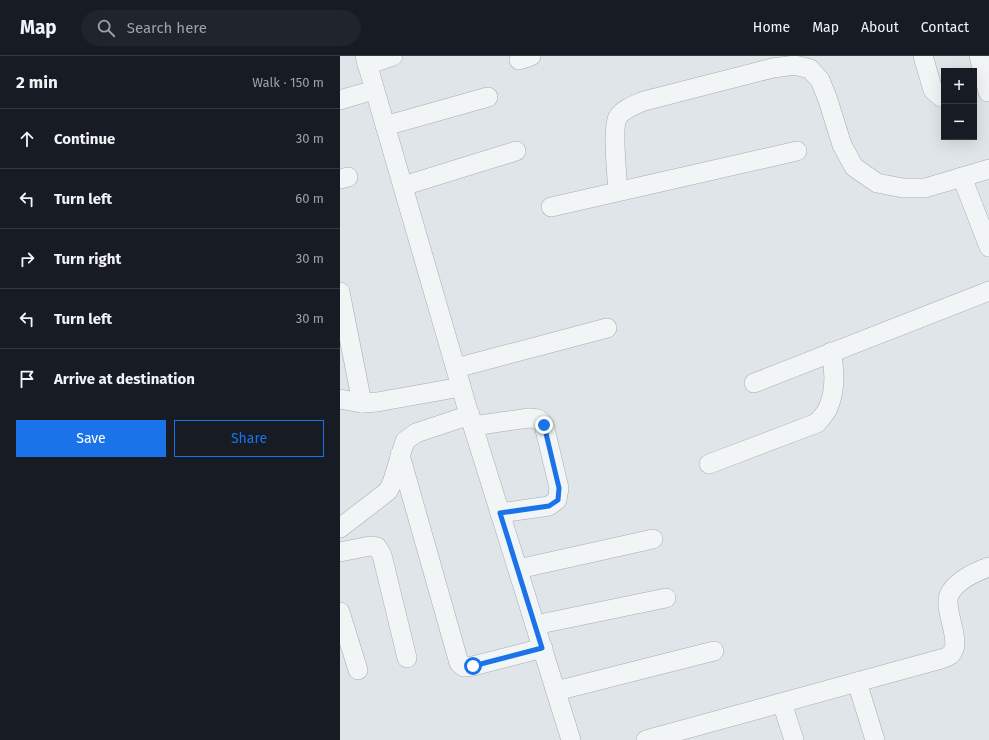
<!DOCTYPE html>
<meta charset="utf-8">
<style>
body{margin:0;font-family:"Fira Sans",sans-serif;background:#20242c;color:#f1f3f6}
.controls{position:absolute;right:12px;top:12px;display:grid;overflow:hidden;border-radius:0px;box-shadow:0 4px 16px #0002}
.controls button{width:36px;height:36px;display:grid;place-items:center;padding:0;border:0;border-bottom:1px solid #363941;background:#171b24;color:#f1f3f6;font:20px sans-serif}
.stop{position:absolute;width:12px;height:12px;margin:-9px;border:3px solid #1a73e8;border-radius:50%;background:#fff}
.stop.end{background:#1a73e8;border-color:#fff;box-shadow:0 1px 4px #0008}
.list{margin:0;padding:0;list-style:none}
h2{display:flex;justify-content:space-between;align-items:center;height:52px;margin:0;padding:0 16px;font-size:17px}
h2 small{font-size:13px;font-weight:400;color:#9ea1a6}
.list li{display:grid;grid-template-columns:26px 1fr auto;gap:12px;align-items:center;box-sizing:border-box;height:60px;padding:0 16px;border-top:1px solid #363941}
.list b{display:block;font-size:15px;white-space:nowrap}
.list em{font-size:13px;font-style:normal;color:#9ea1a6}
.actions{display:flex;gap:8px;padding:12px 16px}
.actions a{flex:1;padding:9px 0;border:1px solid #1a73e8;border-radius:0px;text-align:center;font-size:14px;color:#1a73e8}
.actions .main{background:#1a73e8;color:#fff}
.icon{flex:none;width:22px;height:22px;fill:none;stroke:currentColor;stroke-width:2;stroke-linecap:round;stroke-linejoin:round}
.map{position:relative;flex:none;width:649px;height:684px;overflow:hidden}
header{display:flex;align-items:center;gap:24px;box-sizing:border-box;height:56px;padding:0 20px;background:#171b24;border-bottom:1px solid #363941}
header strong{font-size:19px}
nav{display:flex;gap:22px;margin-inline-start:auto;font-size:14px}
.search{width:280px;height:36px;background:#20242c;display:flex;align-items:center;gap:10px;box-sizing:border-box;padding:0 14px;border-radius:22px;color:#9ea1a6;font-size:15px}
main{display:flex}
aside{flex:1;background:#171b24}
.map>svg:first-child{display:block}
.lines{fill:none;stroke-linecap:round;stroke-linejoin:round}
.minor-casing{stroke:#a5adb2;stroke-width:20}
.minor{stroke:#f2f5f6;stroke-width:19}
.route{stroke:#1a73e8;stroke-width:5}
</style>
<header>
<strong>Map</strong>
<div class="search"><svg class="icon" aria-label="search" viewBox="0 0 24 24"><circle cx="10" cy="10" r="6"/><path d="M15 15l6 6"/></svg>Search here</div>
<nav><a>Home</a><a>Map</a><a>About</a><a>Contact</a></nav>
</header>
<main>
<aside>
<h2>2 min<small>Walk · 150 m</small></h2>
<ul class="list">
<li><svg class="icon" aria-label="ahead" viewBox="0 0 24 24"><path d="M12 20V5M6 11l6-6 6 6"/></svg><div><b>Continue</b></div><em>30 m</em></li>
<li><svg class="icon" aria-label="left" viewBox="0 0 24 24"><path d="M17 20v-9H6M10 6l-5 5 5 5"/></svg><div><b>Turn left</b></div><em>60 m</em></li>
<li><svg class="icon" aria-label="right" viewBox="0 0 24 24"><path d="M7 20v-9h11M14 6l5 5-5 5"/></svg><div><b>Turn right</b></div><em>30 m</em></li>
<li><svg class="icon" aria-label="left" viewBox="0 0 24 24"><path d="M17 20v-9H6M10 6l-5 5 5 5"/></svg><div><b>Turn left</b></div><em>30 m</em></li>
<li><svg class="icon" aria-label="arrive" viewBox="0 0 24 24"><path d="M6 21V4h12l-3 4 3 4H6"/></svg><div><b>Arrive at destination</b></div></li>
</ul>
<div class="actions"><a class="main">Save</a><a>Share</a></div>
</aside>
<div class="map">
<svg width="649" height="684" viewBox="0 0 649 684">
<rect width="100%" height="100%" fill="#dfe5e8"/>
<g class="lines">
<defs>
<g id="minor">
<path d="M25,0L126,348L231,684"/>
<path d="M583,0L593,34L601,41L604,42"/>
<path d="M639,0L648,36"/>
<path d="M179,4L191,0"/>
<path d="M27,9L53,0"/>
<path d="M0,44L34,34"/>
<path d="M45,70L148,41"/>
<path d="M622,121L649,191"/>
<path d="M0,123L8,121"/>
<path d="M63,130L176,95"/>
<path d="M278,135C277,122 272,70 278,61C283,53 295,49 304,45L433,12L455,9L470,13L480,24L488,44L502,89L514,111L537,127L563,132H585L649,113"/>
<path d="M211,151L457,95"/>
<path d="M0,236L22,347"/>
<path d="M116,312L267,272"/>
<path d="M414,327L649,235"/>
<path d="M0,343L22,347L37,346L121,331"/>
<path d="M133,370L189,362L198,363L204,369L219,432L217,444L209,450L160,457"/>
<path d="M60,399L119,607L124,611L133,610L203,592"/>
<path d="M369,408L477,367C481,362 486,357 488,352C496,334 495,315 491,296"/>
<path d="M0,472L48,435L52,427L65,385L76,377L130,359"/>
<path d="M0,496L30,490L37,491L42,499L67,602"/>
<path d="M178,513L313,483"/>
<path d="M0,556L18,614"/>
<path d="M195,569L326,542"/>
<path d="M517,626L535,684"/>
<path d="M216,635L374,595"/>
<path d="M442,647L454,684"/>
<path d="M306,684L601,603C604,602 608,601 610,599C624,588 603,555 609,539C616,525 635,516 649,511"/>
</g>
</defs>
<!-- minor casing -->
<use href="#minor" class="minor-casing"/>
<!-- minor -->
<use href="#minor" class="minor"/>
</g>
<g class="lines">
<!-- route -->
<path class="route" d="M133,610L202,592L160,457L209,450L218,444L219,432L204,369"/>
</g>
</svg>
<div class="controls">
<button>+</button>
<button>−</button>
</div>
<div class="stop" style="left:133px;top:610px"></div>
<div class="stop end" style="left:204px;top:369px"></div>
</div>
</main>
